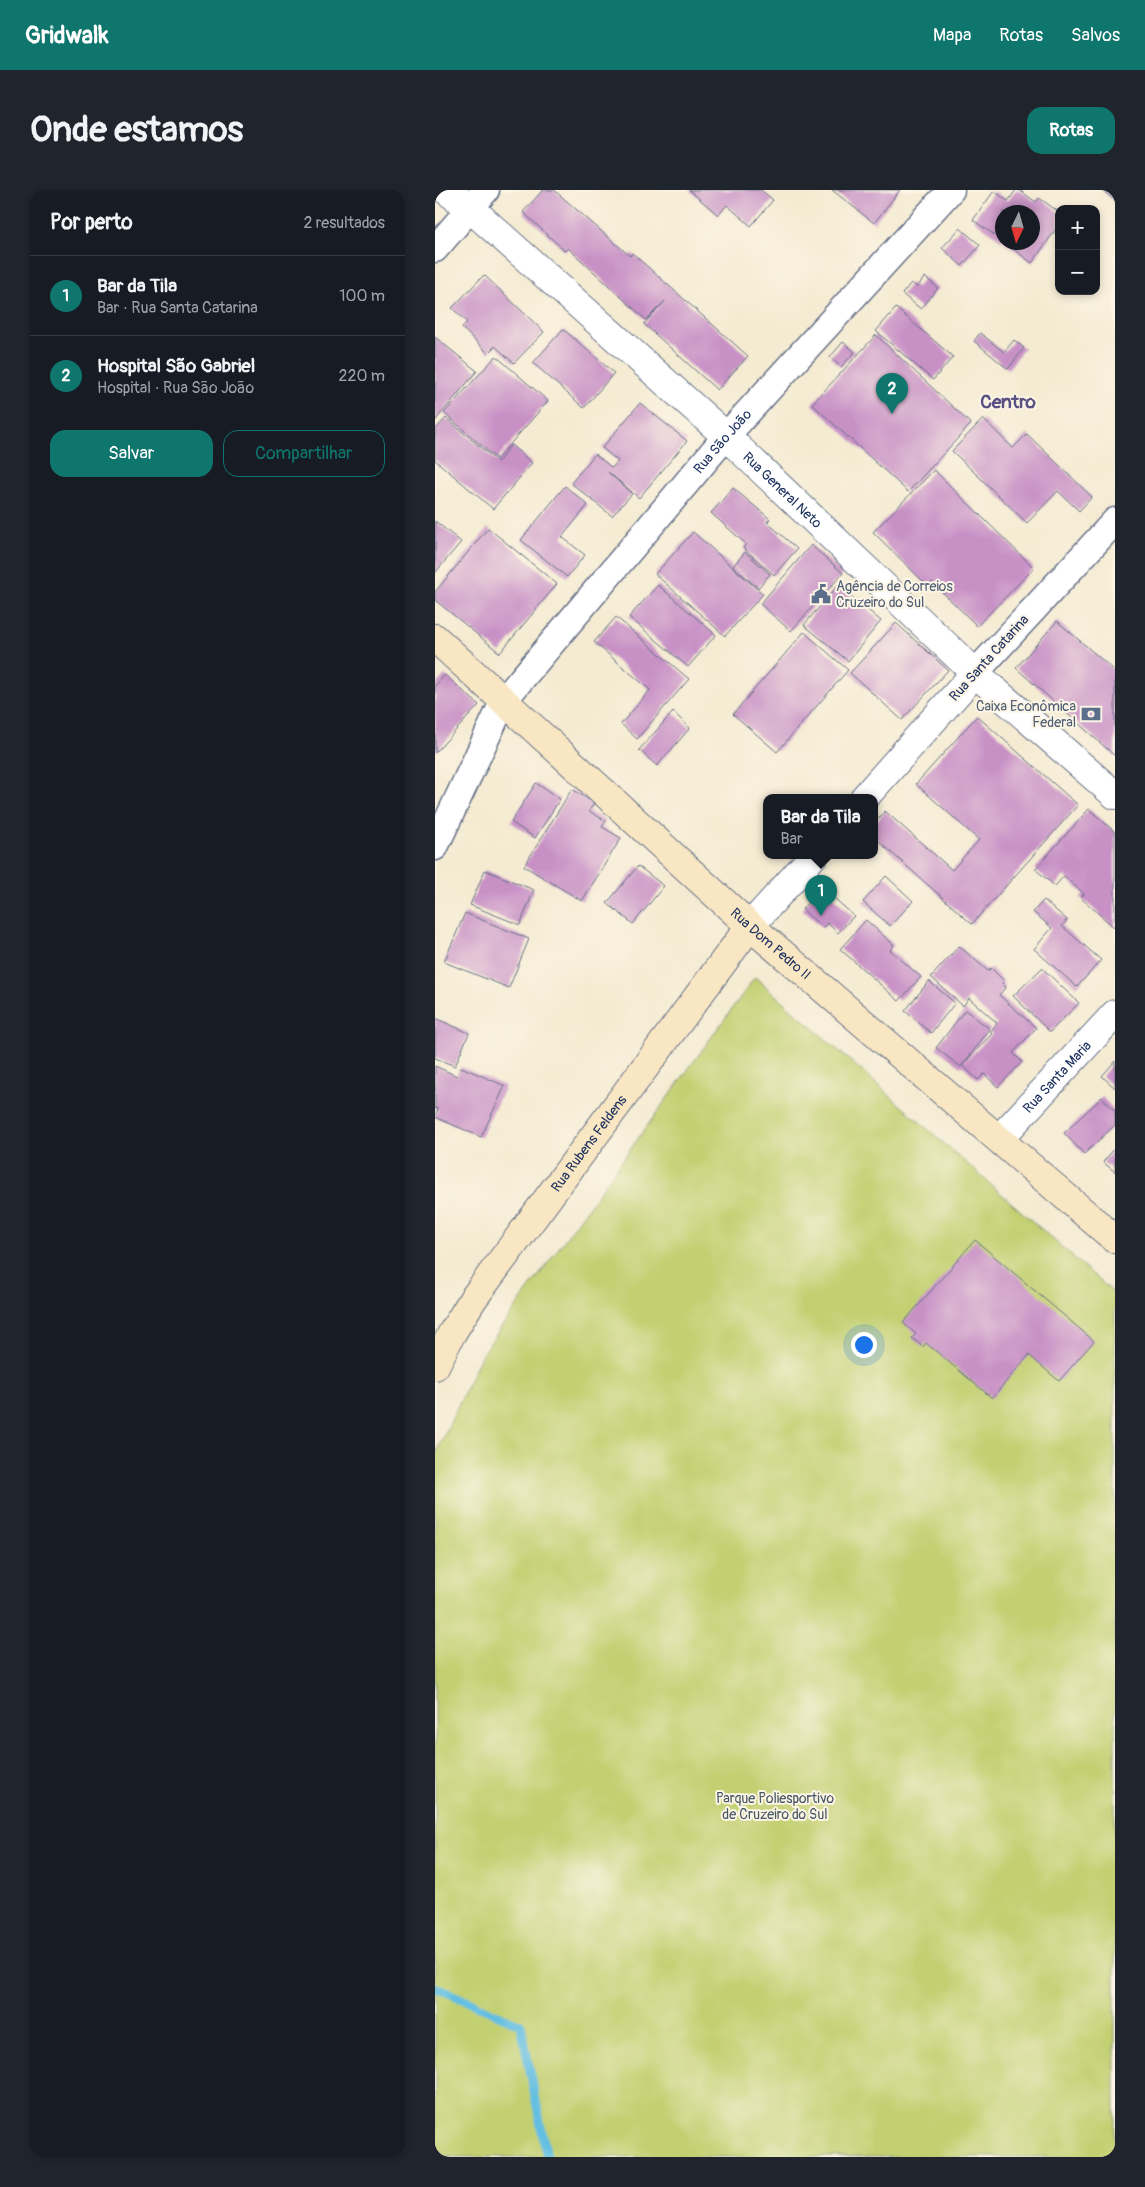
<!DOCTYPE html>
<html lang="pt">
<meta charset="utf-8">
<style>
body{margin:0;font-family:Pangolin,sans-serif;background:#20242c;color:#f1f3f6}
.controls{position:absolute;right:15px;top:15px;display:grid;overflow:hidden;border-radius:10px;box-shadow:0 2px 8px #0003}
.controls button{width:45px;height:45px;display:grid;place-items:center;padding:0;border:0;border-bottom:1px solid #363941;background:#171b24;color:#f1f3f6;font:25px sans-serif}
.compass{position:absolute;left:560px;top:15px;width:45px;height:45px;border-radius:50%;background:#171b24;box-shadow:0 2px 8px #0003;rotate:185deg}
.you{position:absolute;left:428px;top:1154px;width:18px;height:18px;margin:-12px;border:4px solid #fff;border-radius:50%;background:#1a73e8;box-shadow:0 0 0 8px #1a73e833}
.badge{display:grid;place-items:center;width:32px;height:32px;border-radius:50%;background:#0f766e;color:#fff;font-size:16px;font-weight:700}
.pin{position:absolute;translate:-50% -41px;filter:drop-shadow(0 1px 2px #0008)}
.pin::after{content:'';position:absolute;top:26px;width:18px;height:15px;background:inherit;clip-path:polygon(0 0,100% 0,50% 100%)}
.popup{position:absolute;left:328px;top:604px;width:115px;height:65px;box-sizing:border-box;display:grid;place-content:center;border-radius:10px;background:#171b24;filter:drop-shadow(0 1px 4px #0005);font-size:16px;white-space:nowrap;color:#9ea1a6}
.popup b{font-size:19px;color:#f1f3f6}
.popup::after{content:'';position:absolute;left:50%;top:100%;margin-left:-10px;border:10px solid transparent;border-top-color:#171b24}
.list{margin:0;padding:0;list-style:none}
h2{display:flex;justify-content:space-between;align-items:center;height:65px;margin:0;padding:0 20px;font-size:21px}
h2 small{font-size:16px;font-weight:400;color:#9ea1a6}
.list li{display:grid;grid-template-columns:32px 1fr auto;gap:15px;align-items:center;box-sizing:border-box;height:80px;padding:0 20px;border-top:1px solid #363941}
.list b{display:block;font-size:19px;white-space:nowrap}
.list p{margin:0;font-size:16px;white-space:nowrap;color:#9ea1a6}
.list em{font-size:16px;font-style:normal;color:#9ea1a6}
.actions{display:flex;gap:10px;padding:15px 20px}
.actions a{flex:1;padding:11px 0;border:1px solid #0f766e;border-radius:15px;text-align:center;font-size:18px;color:#0f766e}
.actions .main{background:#0f766e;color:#fff}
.map{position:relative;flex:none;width:680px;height:1967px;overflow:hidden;border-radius:15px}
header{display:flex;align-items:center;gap:30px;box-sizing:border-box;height:70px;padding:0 25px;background:#0f766e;color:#fff}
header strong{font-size:24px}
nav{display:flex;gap:28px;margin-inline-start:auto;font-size:18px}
.intro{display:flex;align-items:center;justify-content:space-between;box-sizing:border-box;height:120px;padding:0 30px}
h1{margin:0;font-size:35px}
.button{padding:12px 22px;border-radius:15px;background:#0f766e;color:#fff;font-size:18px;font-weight:700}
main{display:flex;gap:30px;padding:0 30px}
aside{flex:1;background:#171b24;border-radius:15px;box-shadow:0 2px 8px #0003}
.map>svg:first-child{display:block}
.green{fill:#c3d072;stroke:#6f8068}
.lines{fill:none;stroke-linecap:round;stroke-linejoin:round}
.stream{stroke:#63bfe1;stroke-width:9}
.building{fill:#c891c6}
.minor-casing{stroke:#677187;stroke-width:29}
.tertiary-casing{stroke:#677187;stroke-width:30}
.secondary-casing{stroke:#677187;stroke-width:30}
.minor{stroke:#fff;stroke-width:26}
.tertiary{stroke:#fff;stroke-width:28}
.secondary{stroke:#f9e7c3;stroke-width:28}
.labels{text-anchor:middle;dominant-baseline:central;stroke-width:4;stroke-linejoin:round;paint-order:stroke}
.street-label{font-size:14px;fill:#1b2f5e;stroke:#fcf5e5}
.service-label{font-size:14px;fill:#4e5e75;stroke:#fcf5e5;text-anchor:start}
.park-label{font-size:14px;fill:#455763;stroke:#fcf5e5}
.district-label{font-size:19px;font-weight:bold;fill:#585182;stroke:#fcf5e5}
</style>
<header>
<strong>Gridwalk</strong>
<nav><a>Mapa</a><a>Rotas</a><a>Salvos</a></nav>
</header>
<div class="intro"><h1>Onde estamos</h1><a class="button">Rotas</a></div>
<main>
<aside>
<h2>Por perto<small>2 resultados</small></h2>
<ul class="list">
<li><span class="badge">1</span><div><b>Bar da Tila</b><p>Bar · Rua Santa Catarina</p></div><em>100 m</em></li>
<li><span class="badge">2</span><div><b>Hospital São Gabriel</b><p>Hospital · Rua São João</p></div><em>220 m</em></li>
</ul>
<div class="actions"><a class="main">Salvar</a><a>Compartilhar</a></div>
</aside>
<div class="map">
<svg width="680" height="1967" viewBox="0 0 680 1967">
<rect width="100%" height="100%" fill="#fcf5e5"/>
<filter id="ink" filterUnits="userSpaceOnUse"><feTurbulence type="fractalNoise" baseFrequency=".02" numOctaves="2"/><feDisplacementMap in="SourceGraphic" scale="10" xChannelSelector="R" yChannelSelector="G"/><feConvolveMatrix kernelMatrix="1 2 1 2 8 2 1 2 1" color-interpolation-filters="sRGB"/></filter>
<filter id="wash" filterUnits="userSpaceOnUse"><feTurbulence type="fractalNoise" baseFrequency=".0096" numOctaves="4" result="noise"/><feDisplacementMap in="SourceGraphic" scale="20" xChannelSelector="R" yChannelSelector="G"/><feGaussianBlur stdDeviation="1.12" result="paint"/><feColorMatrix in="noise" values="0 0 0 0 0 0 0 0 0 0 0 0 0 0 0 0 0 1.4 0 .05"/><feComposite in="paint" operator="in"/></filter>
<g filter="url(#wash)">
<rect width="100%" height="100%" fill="#f4ebd2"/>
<!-- green -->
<path class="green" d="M320,787L680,1104V1967H0V1265L47,1164Z"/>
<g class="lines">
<!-- stream -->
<path class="stream" d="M0,1797L86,1835L112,1967"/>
</g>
<g id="blocks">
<!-- building -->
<g class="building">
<path d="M108,0H119L195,66L197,63L313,166L282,200L209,134L230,111L211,130L133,58L130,61L88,22Z"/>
<path d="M254,0H326L338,10L316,36L292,15L283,25Z"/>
<path d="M397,0H465L439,33Z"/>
<path d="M581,0H584L601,12L604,8L624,22V35L597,73L569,52H598V22H568V51L538,30L559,1L573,11Z"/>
<path d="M667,0H680V11Z"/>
<path d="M525,38L545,55L527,76L507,58Z"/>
<path d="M49,85L109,142L79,173L60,156L53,163L27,138L32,132L17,118Z"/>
<path d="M490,87L503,98L486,119L467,104L476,93L482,97Z"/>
<path d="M461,118L518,167L498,190L441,141Z"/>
<path d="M128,139L179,183L149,218L98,173Z"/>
<path d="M545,143L569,162L579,150L589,158L573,179L539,151Z"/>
<path d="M441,145L536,234L473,302L377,214Z"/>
<path d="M0,147L42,181L0,231Z"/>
<path d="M408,152L420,162L406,177L395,167Z"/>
<path d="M61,166L113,211L62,269L9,223Z"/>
<path d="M205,213L252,251L204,308L173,282L197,304L177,326L136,293L160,264L177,278L183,271L167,258Z"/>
<path d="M11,228L63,272L76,255L97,273L58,319L0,270V240Z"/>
<path d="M548,229L578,258L592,244L657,307L644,321L623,301L592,333L517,261Z"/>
<path d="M499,280L599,378L542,436L497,392L493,396L438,342Z"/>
<path d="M130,296L153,315L127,347L150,365L132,387L86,350Z"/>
<path d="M298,298L335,329L332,332L362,359L339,385L308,358L311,354L276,323Z"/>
<path d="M0,331L26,352L0,383Z"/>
<path d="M53,338L122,394L65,463L0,410V402Z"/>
<path d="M258,342L328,404L290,446L220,384Z"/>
<path d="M376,355L408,383L356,441L325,414Z"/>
<path d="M310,362L335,384L323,398L298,376Z"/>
<path d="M223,395L281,445L253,477L194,427Z"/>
<path d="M403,395L446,431L413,471L369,435Z"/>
<path d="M181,427L254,489L202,549L186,534L215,500L159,452Z"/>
<path d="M622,431L680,481V566L581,478Z"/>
<path d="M461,433L513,480L467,530L415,483Z"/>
<path d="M369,442L413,480L342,562L298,524Z"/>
<path d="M10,485L44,515L0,563V496Z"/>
<path d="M238,522L255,538L222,576L204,560Z"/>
<path d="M542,526L643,615L537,734L440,648V633L450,621L517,680L544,650L481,594Z"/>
<path d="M101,593L125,609L100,648L76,632Z"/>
<path d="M137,599L159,613L154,621L171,631L167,637L186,648L147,711L89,676Z"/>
<path d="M654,619L680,642V738L646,708L649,704L629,686L620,696L600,679Z"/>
<path d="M203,676L229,696L198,734L172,713Z"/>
<path d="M50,680L99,700L85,735L35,715Z"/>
<path d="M451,686L478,711L455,736L428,712Z"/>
<path d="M387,697L419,726L403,743L392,733L388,738L367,719Z"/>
<path d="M609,710L632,730L627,736L666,770L642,797L599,759L617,738L598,722Z"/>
<path d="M30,723L94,749L74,798L9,772Z"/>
<path d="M431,730L459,755L455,760L486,787L464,811L405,759Z"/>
<path d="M524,756L553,781L556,778L569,791L567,793L571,797L564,805L601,838L578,863L587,872L563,897L549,884L543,890L527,875L557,844L555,842L562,833L534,808L528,816L496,787Z"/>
<path d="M607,778L644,813L615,842L578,806Z"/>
<path d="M494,791L520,813L496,843L470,821Z"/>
<path d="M530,820L555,839L526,877L501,858Z"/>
<path d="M0,828L34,843L20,876L0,868Z"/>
<path d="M680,871V898L667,886Z"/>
<path d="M0,876L22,886L26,877L70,896L46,947L0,927L3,919L0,918Z"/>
<path d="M667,907L680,921V935L649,964L629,943Z"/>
<path d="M680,958V982L668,972Z"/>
<path d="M540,1050L659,1151L624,1191L594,1165L557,1208L491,1153L488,1157L477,1148L481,1144L468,1133Z"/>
</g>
</g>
</g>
<g filter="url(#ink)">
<use href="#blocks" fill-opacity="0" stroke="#677187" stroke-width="1"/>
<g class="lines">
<defs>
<g id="minor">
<path d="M0,59L51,0"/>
<path d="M540,483L680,331"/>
<path id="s1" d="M0,657L69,510L291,246L516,0"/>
</g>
<g id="tertiary">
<path id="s2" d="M11,0L35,18L291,246L540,483L680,605"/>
<path d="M430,607L540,483"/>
<path d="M315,736L379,665"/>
<path id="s3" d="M564,949L680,824"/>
</g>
<g id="secondary">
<path id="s4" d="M0,448L315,736L680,1049"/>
<path id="s5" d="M0,1176L17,1143L38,1109L315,736"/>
</g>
</defs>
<!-- minor casing -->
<use href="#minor" class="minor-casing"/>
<!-- tertiary casing -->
<use href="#tertiary" class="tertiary-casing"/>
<!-- secondary casing -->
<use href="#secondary" class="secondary-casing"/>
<!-- minor -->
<use href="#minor" class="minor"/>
<!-- tertiary -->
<use href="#tertiary" class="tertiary"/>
<!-- secondary -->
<use href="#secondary" class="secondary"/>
</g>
</g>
<!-- icons -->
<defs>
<symbol id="civic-bare" viewBox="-9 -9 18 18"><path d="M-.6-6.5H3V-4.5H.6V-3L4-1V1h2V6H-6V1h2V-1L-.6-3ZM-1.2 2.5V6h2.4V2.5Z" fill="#5c6f8a" stroke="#fcf5e5" stroke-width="2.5" paint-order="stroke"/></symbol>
<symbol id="bank-bare" viewBox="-9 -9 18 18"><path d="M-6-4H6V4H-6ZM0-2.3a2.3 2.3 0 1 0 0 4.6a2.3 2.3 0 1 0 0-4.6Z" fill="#5c6f8a" stroke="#fcf5e5" stroke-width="2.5" paint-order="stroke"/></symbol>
</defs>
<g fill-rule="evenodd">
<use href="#civic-bare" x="372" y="390" width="28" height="28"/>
<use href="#bank-bare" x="642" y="510" width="28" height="28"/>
</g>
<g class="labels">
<!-- street labels -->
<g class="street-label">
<text stroke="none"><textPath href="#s1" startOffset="501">Rua São João</textPath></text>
<text stroke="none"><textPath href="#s2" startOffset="451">Rua General Neto</textPath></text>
<text transform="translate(554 468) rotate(-48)">Rua Santa Catarina</text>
<text stroke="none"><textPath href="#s4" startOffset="454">Rua Dom Pedro II</textPath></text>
<text stroke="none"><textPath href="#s3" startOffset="85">Rua Santa Maria</textPath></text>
<text stroke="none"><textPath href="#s5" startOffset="271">Rua Rubens Feldens</textPath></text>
</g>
<!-- service labels -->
<g class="service-label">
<text x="401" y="396">Agência de Correios<tspan x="401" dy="16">Cruzeiro do Sul</tspan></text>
<text x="641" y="516" text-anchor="end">Caixa Econômica<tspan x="641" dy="16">Federal</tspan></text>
</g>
<!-- park labels -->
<g class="park-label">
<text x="340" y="1608">Parque Poliesportivo<tspan x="340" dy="16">de Cruzeiro do Sul</tspan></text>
</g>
<!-- district labels -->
<g class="district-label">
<text x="573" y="212">Centro</text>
</g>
</g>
</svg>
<div class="controls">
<button>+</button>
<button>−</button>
</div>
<svg class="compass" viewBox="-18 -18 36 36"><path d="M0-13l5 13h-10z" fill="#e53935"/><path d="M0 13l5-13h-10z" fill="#9ea1a6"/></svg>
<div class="you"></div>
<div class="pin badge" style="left:386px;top:726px">1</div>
<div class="popup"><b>Bar da Tila</b>Bar</div>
<div class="pin badge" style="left:457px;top:224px">2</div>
</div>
</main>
